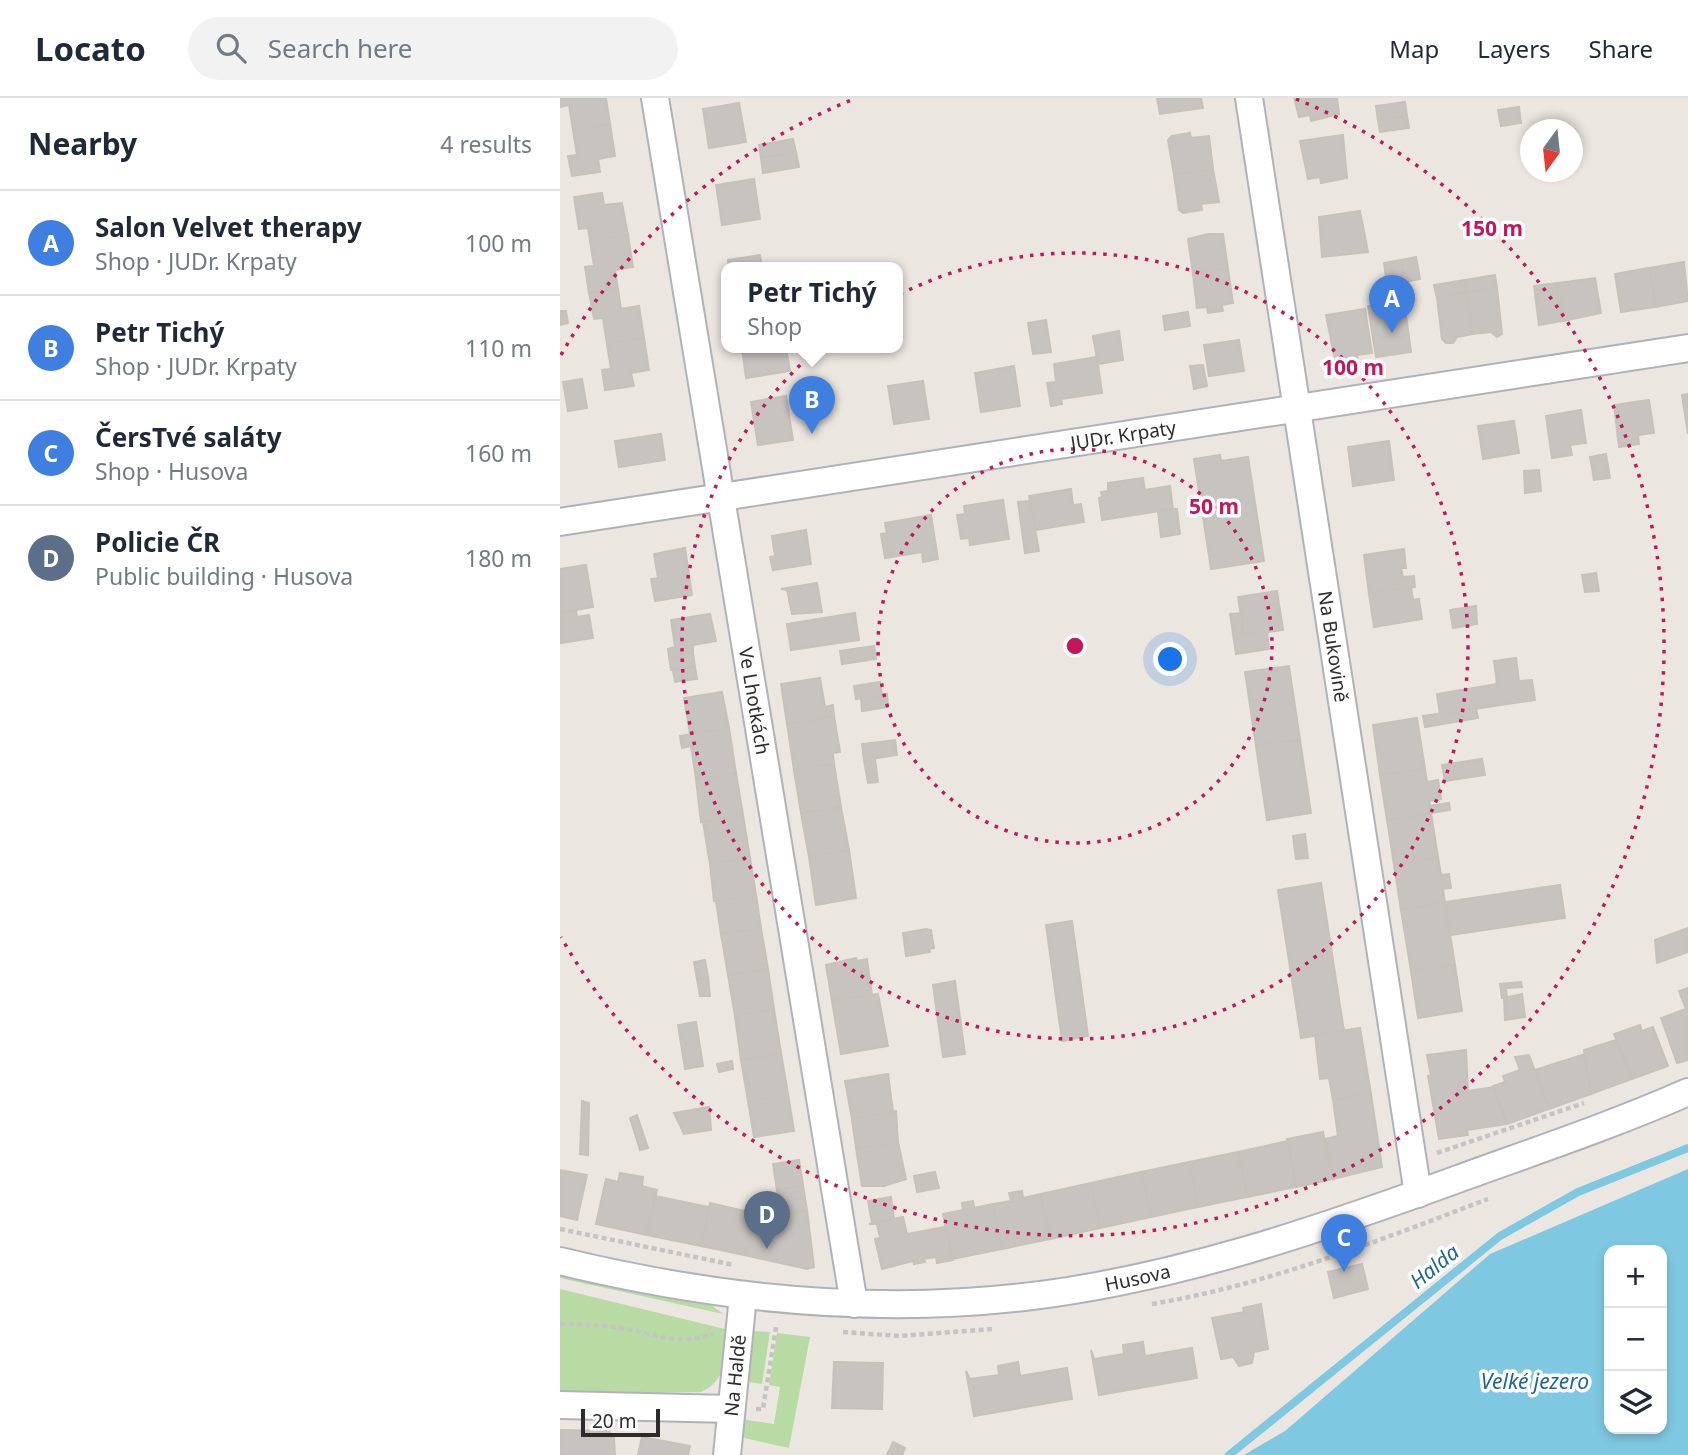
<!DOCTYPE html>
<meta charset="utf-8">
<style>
body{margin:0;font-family:"Noto Sans",sans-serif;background:#f2f2f3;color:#1f2937}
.controls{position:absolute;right:21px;bottom:21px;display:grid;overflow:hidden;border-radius:14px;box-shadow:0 4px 10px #0003}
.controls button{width:63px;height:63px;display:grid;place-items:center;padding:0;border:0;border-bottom:2px solid #e0e1e3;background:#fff;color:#1f2937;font:35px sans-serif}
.compass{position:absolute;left:960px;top:21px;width:63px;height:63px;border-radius:50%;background:#fff;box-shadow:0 4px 10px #0003;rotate:195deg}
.scale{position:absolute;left:21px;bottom:18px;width:79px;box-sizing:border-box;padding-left:7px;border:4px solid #2c2c2c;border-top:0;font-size:19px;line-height:24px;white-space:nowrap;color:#2c2c2c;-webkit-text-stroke:5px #fff;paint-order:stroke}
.you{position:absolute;left:611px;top:562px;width:24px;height:24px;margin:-18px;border:5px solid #fff;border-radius:50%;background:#1a73e8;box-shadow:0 0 0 10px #1a73e833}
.badge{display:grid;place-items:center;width:46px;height:46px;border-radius:50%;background:#7c3aed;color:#fff;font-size:23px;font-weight:700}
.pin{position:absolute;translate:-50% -58px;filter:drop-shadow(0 2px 4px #0008)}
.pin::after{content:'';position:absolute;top:37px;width:24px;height:21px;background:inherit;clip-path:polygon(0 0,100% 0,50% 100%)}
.popup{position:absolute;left:161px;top:164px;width:182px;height:91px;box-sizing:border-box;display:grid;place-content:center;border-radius:14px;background:#fff;filter:drop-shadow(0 2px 5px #0005);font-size:23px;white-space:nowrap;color:#747a83}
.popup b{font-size:26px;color:#1f2937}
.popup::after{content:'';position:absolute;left:50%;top:100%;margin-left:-14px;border:14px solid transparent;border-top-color:#fff}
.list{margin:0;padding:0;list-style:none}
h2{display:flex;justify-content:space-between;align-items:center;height:91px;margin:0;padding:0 28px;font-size:30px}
h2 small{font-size:23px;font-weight:400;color:#747a83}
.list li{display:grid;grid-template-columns:46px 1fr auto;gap:21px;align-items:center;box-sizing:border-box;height:105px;padding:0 28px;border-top:2px solid #e0e1e3}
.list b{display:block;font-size:26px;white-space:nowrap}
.list p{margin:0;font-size:23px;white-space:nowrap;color:#747a83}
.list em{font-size:23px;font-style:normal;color:#747a83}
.icon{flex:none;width:38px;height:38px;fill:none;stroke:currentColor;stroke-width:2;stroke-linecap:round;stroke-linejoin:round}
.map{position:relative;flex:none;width:1128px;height:1357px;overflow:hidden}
header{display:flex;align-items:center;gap:42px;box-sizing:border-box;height:98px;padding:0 35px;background:#fff;border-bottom:2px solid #e0e1e3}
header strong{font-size:33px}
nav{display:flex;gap:38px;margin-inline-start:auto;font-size:24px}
.search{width:490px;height:63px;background:#f2f2f3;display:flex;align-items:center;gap:18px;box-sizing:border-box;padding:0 24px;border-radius:38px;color:#747a83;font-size:26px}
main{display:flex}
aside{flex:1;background:#fff}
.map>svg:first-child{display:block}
.green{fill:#b7dba3}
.water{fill:#7fc8e1;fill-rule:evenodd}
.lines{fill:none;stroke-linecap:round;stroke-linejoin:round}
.stream{stroke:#7fc8e1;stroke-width:8}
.building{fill:#c7c3bf;stroke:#c7c2b9;stroke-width:2}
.street-casing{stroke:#b0b2ba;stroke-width:30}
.path{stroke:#c4c4c4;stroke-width:4.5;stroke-dasharray:5 3.5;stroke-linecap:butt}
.street{stroke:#fff;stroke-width:26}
.ring{fill:none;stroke:#c2185b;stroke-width:3.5;stroke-dasharray:3.5 7}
.labels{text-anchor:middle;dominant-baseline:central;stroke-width:7;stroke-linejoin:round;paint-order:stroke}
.street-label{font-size:19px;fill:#2c2c2c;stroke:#fff}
.water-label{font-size:21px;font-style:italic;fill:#1e688e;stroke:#fff}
.centre{fill:#c2185b;stroke:#fff;stroke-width:3.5}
.ring-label{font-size:21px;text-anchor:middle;font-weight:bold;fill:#c2185b;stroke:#fff;stroke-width:7;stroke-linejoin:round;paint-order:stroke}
</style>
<header>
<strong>Locato</strong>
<div class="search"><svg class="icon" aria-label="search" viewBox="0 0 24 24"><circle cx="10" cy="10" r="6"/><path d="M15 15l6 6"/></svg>Search here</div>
<nav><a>Map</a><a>Layers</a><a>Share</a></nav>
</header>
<main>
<aside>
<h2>Nearby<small>4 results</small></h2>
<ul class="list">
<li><span class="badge" style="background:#3f7fe0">A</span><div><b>Salon Velvet therapy</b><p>Shop · JUDr. Krpaty</p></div><em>100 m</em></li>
<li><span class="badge" style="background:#3f7fe0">B</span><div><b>Petr Tichý</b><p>Shop · JUDr. Krpaty</p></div><em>110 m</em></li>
<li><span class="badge" style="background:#3f7fe0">C</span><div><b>ČersTvé saláty</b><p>Shop · Husova</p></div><em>160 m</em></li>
<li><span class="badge" style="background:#5c6f8a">D</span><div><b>Policie ČR</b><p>Public building · Husova</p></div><em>180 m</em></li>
</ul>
</aside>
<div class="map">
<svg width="1128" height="1357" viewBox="0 0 1128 1357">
<rect width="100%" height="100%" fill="#ece6e0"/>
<!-- green -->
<g class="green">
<path d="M0,1176L150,1206L163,1216L0,1180Z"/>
<path d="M0,1191L169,1232C165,1258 167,1283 141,1294L0,1296Z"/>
<path d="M194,1233L210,1234L202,1286L183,1283Z"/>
<path d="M217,1235L250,1239L229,1350L180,1339V1321L214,1326L220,1289L209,1287Z"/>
</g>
<!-- water -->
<path class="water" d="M1128,1071V1357H684L725,1333L930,1156ZM1049,1152H1102V1331H1049Z"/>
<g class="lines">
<!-- stream -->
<path class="stream" d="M669,1357L940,1138L1018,1094L1128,1050"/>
</g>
<!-- building -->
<g class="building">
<path d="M0,0H46L50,26L13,32L9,7L0,9Z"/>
<path d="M597,0H641L643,10L600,16Z"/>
<path d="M734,0H777L779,16L751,23L750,17L739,19Z"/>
<path d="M845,4L847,18L818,23L816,8Z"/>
<path d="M179,5L186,44L149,50L143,11Z"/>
<path d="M959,9L961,25L941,28L938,12Z"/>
<path d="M847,18L849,30L820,34L818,23Z"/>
<path d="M50,26L55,58L38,61L40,74L12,78L8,58L17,57L13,32Z"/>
<path d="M630,35L631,40L649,38L653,71L614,77L608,42L612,38Z"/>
<path d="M783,37L787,80L761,85L760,79L748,81L740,43Z"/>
<path d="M233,41L236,54L201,60L199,47Z"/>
<path d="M236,54L239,69L203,75L201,60Z"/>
<path d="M653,71L659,104L641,106L642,112L623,115L619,112L614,77Z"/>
<path d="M194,81L200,121L162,127L156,87Z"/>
<path d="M42,95L44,107L62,105L68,137L30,143L28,130L19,131L14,99Z"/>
<path d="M800,113L808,154L762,159L759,119Z"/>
<path d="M648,136H663L668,171L633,176L628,141Z"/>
<path d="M68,137L73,169L55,172L58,191L29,195L25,169L34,168L30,143Z"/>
<path d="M200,157L202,170H169L168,162Z"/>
<path d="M856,159L860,181L845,184L841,162Z"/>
<path d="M841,162L845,184L827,187L824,165Z"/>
<path d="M1124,164L1128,203L1095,209L1089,170Z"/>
<path d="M1089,170L1095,209L1061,214L1055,176Z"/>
<path d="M668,171L673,205L662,207L663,213L648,215L647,209L637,210L633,176Z"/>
<path d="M935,177L937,190L906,194L905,182Z"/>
<path d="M1035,180L1041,215L1003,223L997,185Z"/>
<path d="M905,182L906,194L877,200L874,187Z"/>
<path d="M996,185L1002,223L979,227L974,188Z"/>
<path d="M937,190L942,236L937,239L931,234L913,236L906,194Z"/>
<path d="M58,191L61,211L79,208L84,240L47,246L43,220L34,221L29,195Z"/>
<path d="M906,194L913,236L897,239L893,245H886L882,241L877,200Z"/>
<path d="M844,203L851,254L816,259L808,208Z"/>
<path d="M805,211L812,255L797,257L798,264L776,267L766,217Z"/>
<path d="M0,213H6L8,225L0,227Z"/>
<path d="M628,214L630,228L605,232L603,218Z"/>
<path d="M486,222L491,254L473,256L468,225Z"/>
<path d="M559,233L563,262L538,266L533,238Z"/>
<path d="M84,240L89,272L71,275L74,288L45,292L42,272L51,271L47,246Z"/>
<path d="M679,242L684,273L649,278L644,247Z"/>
<path d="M182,250H226L230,273L186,280Z"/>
<path d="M537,259L542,295L501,301L502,306L491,308L487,285L496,284L494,266Z"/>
<path d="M643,267L647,288L634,291L630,268Z"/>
<path d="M454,268L460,308L421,314L415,275Z"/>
<path d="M22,281L27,310L8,313L3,284Z"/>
<path d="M363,283L369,321L334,326L328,288Z"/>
<path d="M1128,296V336L1122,297Z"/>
<path d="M226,298L233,342L198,347L191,304Z"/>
<path d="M1089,302L1094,335L1078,337L1079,346L1059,349L1054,307Z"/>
<path d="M1021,312L1026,345L1010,347L1012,357L992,360L986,318Z"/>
<path d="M954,323L959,355L923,361L918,328Z"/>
<path d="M101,336L105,362L59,369L55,343Z"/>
<path d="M829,343L834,382L793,388L788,349Z"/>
<path d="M1046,356L1050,380L1034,382L1030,359Z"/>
<path d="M660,357L661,363L688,359L704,463L651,471L634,361Z"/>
<path d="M979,372L981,393L965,395L964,373Z"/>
<path d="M583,380L585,392L610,388L613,411L542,422L539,400L542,399L541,394L548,393V385Z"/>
<path d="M511,391L513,407L521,406L524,424L475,432L469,398Z"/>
<path d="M443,402L449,441L410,447L409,440L401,441L397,417L405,416L404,408Z"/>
<path d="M470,403L479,453L465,455L458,404Z"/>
<path d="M613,411H617L620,436L601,439L598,413Z"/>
<path d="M371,417L378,461L363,464L362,454L325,460L321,436L327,435L325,425Z"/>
<path d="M246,432L251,466L213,472L210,459L215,458L212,438Z"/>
<path d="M125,450L132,497L95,503L91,481L98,480L94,456Z"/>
<path d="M844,451L846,470H841L843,479L854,478L855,489L809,496L804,457Z"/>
<path d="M26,467L33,509L0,515V471Z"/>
<path d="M1036,475L1039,493L1025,494L1022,477Z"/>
<path d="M257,485L262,514L232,516L227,492L221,491Z"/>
<path d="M851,489L853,502L859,501L862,521L814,529L809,496Z"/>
<path d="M717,493L723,532L684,537L678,499Z"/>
<path d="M916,508L917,526L893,530L890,512Z"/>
<path d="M16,512L17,519L29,517L33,540L1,545L0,515Z"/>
<path d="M295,515L299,542L231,552L227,526Z"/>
<path d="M681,515L684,537L707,534L709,551L676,556L670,516Z"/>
<path d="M150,516L156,543L133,547V555L109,559L108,551L115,549L111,522Z"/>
<path d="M314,548L316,561L282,566L280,553Z"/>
<path d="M133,555L135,569L111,572L109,559Z"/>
<path d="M956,560L959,583L972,582L975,602L880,616L877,596L937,586L934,563Z"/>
<path d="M729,568L740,642L696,648L685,574Z"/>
<path d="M135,569L137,581L115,584L113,572Z"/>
<path d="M260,580L265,609L273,607L274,618L227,626L221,586Z"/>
<path d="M320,584L322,597L296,601L294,588Z"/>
<path d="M162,594L169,630L130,636L124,600Z"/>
<path d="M327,596L328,609L302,613L301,600Z"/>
<path d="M916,610L918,620L865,629L863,618Z"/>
<path d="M274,618L280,654L273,655L274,666L234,672L227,626Z"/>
<path d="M857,620L865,671L820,677L813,627Z"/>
<path d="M169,630L176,675L136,681L131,648L122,650L120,638Z"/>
<path d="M335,642L337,657L304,662L302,646Z"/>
<path d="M740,642L751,715L707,722L696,648Z"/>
<path d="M315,660L318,684L308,685L304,662Z"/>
<path d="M922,661L925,677L885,683L882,667Z"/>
<path d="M274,666L281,709L241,715L234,672Z"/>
<path d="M865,671L867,684L878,682L881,701L869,703L870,708L889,705L890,712L827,722L820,677Z"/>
<path d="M176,675L183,717L141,724L136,681Z"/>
<path d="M281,709L289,752L249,759L241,715Z"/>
<path d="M871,715L878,759L834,767L827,722Z"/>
<path d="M183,717L190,760L150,766L143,724Z"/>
<path d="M745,736L748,760L736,761L733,738Z"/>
<path d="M289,752L296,800L256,807L249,759Z"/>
<path d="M878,759L881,777L889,776L891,790L883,791L885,805L841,812L834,767Z"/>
<path d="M190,760L196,797L154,803L150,766Z"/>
<path d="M761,785L784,933L741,940L718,792Z"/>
<path d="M1000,787L1005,820L890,837L885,804Z"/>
<path d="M196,797L201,830L161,836L156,803Z"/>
<path d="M885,805L895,867L851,873L841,812Z"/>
<path d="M512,823L528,938L502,943L486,827Z"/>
<path d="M201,830L208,871L168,877L161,836Z"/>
<path d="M1128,830V854L1097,865L1095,842Z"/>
<path d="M366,831L371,832L374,850L369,851L370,854L346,858L343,835Z"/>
<path d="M296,860L297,863L307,861L312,897L272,903L266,867Z"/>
<path d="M145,862L148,879L137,881L134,864Z"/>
<path d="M895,867L902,913L858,920L851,873Z"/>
<path d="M208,871L214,911L175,918L168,877Z"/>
<path d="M148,879L150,898H140L137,881Z"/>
<path d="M395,883L405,956L383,959L373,887Z"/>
<path d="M961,884L962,889L946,890L947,900H942L940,886Z"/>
<path d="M1128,890V962L1117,965L1101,920L1126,911L1119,893Z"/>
<path d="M318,896L328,948L281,956L272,903Z"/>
<path d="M962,896L965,919L945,922L944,900Z"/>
<path d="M214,911L221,955L181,962L175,918Z"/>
<path d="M136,924L143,968L125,971L118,927Z"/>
<path d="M1080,927L1082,933L1093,929L1108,968L1072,981L1054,936Z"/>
<path d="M800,930L811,996L773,1002L769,980L760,981L755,937Z"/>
<path d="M1056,942L1072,981L1031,996L1024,952Z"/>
<path d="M906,952L908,993L934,989L947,1026L907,1032L908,1037L879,1041L868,978H871L867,957Z"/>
<path d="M221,955L228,996L188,1003L181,962Z"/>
<path d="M1025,956L1031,996L989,1011L975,972Z"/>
<path d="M969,957L989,1011L947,1026L933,988L945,984L943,978L960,972L955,959Z"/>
<path d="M172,963L173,971L159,974L157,966Z"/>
<path d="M328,976L333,1014L292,1021L285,983Z"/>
<path d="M228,996L234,1033L194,1039L188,1003Z"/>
<path d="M811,996L822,1069L773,1081L765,1041L778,1038L773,1002Z"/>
<path d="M22,1003L29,1005L28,1057L20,1056Z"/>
<path d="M149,1009L151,1032L124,1036L114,1015Z"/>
<path d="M336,1013L338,1044L296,1050L292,1021Z"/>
<path d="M77,1017L88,1050L80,1052L70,1020Z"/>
<path d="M763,1034L773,1081L736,1089L727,1041Z"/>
<path d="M728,1043L736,1089L687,1099L678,1054Z"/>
<path d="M338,1044L346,1081L324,1088H302L296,1050Z"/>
<path d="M678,1054L687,1099L638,1109L629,1064Z"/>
<path d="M239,1062L243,1087L217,1092L213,1066Z"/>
<path d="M629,1064L638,1109L591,1119L581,1074Z"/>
<path d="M0,1072L27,1077L17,1122L0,1118Z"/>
<path d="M375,1074L379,1090L357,1094L354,1078Z"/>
<path d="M581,1074L591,1119L540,1130L531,1085Z"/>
<path d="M60,1075L83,1079L82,1088L97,1092L87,1137L36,1126L46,1081L58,1084Z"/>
<path d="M531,1085L540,1130L490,1141L481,1096Z"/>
<path d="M243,1087L245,1100L219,1104L217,1092Z"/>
<path d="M462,1093L463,1100L481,1096L490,1141L442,1151L433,1106L451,1103L449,1095Z"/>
<path d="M95,1098L149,1109L141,1148L87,1137Z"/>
<path d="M331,1099L334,1121L312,1125L308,1103Z"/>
<path d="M245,1100L247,1112L221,1117L219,1104Z"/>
<path d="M413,1103L414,1110L433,1106L442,1151L392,1161L383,1116L403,1112L402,1105Z"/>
<path d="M150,1105L193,1115L184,1157L141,1148Z"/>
<path d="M247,1112L254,1169L247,1171L184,1157L193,1115L226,1122L225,1116Z"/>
<path d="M343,1119L347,1136L385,1129L393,1162L377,1165L376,1159L364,1161L365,1164L354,1166L353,1163L322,1171L315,1141L320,1140L317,1126H309Z"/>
<path d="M802,1166L808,1191L774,1200L768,1174Z"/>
<path d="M701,1206L708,1251L694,1254L692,1265L679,1268L673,1259L661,1261L652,1220L684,1214L683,1210Z"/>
<path d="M583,1244L585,1258L632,1250L637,1280L539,1297L531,1252L534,1261L564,1256L563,1247Z"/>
<path d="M274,1264L323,1265L322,1311L272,1310Z"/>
<path d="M458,1264L460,1278L507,1270L512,1301L414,1318L406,1273L410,1281L439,1277L438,1268Z"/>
<path d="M0,1332L49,1333L54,1340L55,1357H0Z"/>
<path d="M82,1339L130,1348L128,1357H78Z"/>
<path d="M333,1344L345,1350L342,1357H327Z"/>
</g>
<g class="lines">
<defs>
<g id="street">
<path id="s1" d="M95,0L294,1206"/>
<path id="s2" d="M689,0L858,1096"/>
<path id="s3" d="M0,424L1128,250"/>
<path id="s4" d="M0,1163C152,1200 308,1217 464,1199C613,1182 758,1132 898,1081C975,1053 1053,1027 1128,994"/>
<path d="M0,1307L171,1311"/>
<path id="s5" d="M167,1357L183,1198"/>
</g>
</defs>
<!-- street casing -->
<use href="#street" class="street-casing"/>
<!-- path -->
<g class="path">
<path d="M877,1055L1024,1005"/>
<path d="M0,1131L174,1167"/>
<path d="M592,1206C707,1187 820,1142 928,1101"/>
<path d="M0,1226C19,1226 37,1227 56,1229C89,1234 121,1250 154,1235"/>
<path d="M283,1234L340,1238L432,1231"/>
<path d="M196,1311H203L216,1229"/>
</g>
<!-- street -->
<use href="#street" class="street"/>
</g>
<!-- distance rings -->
<g class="ring">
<circle cx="515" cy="548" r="197"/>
<circle cx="515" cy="548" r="393"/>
<path d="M1 257A590 590 0 0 1 294 1M736 1A590 590 0 1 1 1 839"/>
</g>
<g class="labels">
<!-- street labels -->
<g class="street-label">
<text stroke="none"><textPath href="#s3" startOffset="570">JUDr. Krpaty</textPath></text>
<text stroke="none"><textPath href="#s2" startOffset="555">Na Bukovině</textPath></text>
<text stroke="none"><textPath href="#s1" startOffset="611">Ve Lhotkách</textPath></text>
<text stroke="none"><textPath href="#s4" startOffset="583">Husova</textPath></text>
<text stroke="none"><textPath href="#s5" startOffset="80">Na Haldě</textPath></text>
</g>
<!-- water labels -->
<g class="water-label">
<text transform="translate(874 1168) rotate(-39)">Halda</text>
<text x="975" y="1283">Velké jezero</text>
</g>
</g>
<circle cx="515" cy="548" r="10" class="centre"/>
<g class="ring-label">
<text x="932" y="138">150 m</text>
<text x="793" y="277">100 m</text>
<text x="654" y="416">50 m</text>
</g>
</svg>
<div class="controls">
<button>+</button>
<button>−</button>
<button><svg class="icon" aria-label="layers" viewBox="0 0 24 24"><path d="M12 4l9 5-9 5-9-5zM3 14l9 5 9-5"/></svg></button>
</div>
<svg class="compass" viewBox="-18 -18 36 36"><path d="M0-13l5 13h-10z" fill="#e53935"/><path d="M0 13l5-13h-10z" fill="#747a83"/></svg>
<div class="scale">20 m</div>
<div class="you"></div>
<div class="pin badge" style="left:832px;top:235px;background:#3f7fe0">A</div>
<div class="pin badge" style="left:252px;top:336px;background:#3f7fe0">B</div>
<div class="popup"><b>Petr Tichý</b>Shop</div>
<div class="pin badge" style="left:784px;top:1174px;background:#3f7fe0">C</div>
<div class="pin badge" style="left:207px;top:1151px;background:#5c6f8a">D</div>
</div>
</main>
